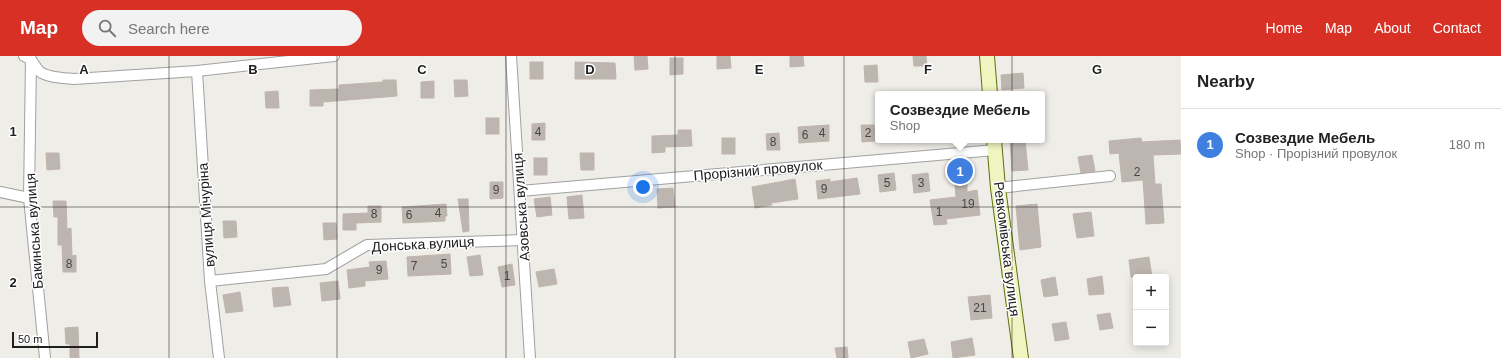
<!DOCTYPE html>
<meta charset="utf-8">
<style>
body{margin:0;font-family:Arial,sans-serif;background:#f2f2f2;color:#222}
.controls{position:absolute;right:12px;bottom:12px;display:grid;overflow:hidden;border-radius:4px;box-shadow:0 2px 10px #0003}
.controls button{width:36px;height:36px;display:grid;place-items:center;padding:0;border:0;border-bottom:1px solid #e0e0e0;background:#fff;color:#222;font:20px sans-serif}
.scale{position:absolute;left:12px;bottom:10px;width:86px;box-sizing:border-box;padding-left:4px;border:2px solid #202020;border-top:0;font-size:11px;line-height:14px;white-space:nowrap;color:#202020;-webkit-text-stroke:3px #fff;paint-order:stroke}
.you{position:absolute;left:643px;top:131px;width:14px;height:14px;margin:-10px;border:3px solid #fff;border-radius:50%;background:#1a73e8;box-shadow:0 0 0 6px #1a73e833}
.badge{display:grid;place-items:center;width:26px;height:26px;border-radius:50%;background:#d93025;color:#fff;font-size:13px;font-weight:700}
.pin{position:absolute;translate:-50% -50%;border:2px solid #fff;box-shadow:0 1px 4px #0006}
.popup{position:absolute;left:875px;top:35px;width:170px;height:52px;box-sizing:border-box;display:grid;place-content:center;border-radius:4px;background:#fff;filter:drop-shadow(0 1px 3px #0005);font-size:13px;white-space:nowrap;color:#767676}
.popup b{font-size:15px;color:#222}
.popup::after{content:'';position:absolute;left:50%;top:100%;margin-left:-8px;border:8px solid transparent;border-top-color:#fff}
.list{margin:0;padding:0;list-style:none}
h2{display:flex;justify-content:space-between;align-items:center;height:52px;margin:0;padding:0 16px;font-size:17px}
h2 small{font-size:13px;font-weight:400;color:#767676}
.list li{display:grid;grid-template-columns:26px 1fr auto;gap:12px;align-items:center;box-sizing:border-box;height:72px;padding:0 16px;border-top:1px solid #e0e0e0}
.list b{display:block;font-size:15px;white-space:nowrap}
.list p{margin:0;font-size:13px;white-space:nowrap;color:#767676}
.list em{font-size:13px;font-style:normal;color:#767676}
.icon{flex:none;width:22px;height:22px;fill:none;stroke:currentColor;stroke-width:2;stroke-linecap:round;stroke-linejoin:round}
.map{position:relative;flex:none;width:1181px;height:302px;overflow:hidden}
header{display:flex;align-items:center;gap:24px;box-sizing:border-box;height:56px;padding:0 20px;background:#d93025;color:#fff}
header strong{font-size:19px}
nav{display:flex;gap:22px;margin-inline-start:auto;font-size:14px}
.search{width:280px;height:36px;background:#f2f2f2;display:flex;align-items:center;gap:10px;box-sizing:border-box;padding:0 14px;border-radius:22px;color:#767676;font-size:15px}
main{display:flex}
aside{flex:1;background:#fff}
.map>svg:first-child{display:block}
.building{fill:#bdb6b0;stroke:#c0b5ab}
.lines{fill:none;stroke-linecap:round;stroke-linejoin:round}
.street-casing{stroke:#a1a1a1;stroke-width:12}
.secondary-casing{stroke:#616e0f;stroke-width:16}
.street{stroke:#fff;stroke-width:10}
.secondary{stroke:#f0f4c0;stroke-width:14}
.grid{fill:none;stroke:#202020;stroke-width:1;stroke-opacity:0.55}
.labels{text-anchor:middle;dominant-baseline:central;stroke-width:3;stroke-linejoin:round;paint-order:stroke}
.number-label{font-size:12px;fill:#474644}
.street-label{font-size:14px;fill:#202020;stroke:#fff}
.grid-label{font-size:13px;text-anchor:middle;font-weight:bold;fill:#202020;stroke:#fff;stroke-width:3;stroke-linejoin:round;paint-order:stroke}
</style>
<header>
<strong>Map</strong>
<div class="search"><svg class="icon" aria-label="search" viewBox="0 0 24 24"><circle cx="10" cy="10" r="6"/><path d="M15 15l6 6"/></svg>Search here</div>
<nav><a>Home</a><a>Map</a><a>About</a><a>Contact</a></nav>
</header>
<main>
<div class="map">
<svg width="1181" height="302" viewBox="0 0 1181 302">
<rect width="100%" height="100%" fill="#efede7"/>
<!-- building -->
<g class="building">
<path d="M634,0H647L648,13L635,14Z"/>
<path d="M717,0H730L731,12L717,13Z"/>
<path d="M790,0H803L804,10L790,11Z"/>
<path d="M913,0H926L927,10H914Z"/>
<path d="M670,2H683V18L670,19Z"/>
<rect x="530" y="6" width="13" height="17"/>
<path d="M575,6L615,7L616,23H575Z"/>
<path d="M877,9L878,26H865L864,10Z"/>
<path d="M1023,17L1024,32L1002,34L1001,19Z"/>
<path d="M383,24H396L397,40L323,46V50H310V34L339,33V29L383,26Z"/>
<path d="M454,24H467L468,40L455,41Z"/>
<path d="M434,25V42H421V26Z"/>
<path d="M278,35L279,52H266L265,36Z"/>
<rect x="486" y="62" width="13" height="16"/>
<path d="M545,67V84H532V68Z"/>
<path d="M829,69V85L799,87L798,71Z"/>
<path d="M861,69H874L875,85L862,86Z"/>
<path d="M678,74H691L692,90L665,91V96L652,97V80L678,79Z"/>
<path d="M779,77L780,94H767L766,78Z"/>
<rect x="722" y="82" width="13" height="16"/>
<path d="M1141,82L1142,86L1180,84L1181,98L1153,99L1155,128H1161L1164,167L1146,168L1143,124L1122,126L1119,97L1110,98L1109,85Z"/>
<path d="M1010,84H1025L1028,114L1012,115Z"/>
<path d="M46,97H59L60,113L47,114Z"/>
<path d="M580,97H594V114H581Z"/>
<path d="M1092,99L1095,115L1081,117L1078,101Z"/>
<rect x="534" y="102" width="13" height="17"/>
<path d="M953,106H967V136L977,134L980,159L946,163L947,168L934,169L930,144L956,141Z"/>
<path d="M894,117L896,134L880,136L878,119Z"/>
<path d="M928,117L930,135L914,137L912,119Z"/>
<path d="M857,122L860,138L818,143L816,125L830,123V126Z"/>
<path d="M795,123L798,143L771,147L772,149L755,152L752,131Z"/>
<path d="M490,126H503V142L490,143Z"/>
<path d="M673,132L675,151L658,152L657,133Z"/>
<path d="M582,139L584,162L569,163L567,141Z"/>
<path d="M550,141L552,159L537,161L534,143Z"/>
<path d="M458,143H468L469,175L463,176Z"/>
<path d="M53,145H66L67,173L71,172L72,200L76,199V216H63L62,189H58V161H54Z"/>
<path d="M446,148L447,160H445V165L403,167L402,151Z"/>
<path d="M1037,148L1041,191L1020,194L1016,150Z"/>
<path d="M368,150H381V166L356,167V174H343V158L368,157Z"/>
<path d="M1091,156L1094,180L1077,182L1073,158Z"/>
<path d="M223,165H236L237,181L224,182Z"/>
<path d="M323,167H336L337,183L324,184Z"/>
<path d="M450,198L451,218L408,220L407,201Z"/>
<path d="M480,199L483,219L470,220L467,201Z"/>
<path d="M1149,201L1152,221H1131L1129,204Z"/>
<path d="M386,205L388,223L365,225V230L349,232L347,214L370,211L369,206Z"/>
<path d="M512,208L515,229L502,231L498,211Z"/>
<path d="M554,213L557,228L539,231L536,216Z"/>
<path d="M1102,220L1104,238L1089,239L1087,223Z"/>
<path d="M1055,221L1058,239L1044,241L1041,224Z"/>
<path d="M338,225L340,243L322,245L320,227Z"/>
<path d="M288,231L291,249L274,251L272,232Z"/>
<path d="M240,236L243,255L226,257L223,239Z"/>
<path d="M990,239L992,262L971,264L968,241Z"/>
<path d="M1110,257L1113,272L1100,274L1097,259Z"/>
<path d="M1066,266L1069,283L1055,285L1052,268Z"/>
<path d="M78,271L79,302H70V288H66L65,272Z"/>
<path d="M972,282L975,299L953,302L951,286Z"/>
<path d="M924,283L928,298L911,302L908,286Z"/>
<path d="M847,291L848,302H837L835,292Z"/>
</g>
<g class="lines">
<defs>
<g id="street">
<path d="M24,0C33,3 33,8 39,15C47,22 64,22 74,23L197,15L334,0"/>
<path d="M511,0L530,302"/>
<path d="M31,3L29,142L45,302"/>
<path d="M197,15L210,225L219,302"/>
<path d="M998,132L1110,120"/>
<path d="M520,135L995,94"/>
<path d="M0,136L29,142"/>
<path d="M210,225L326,213L367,189L523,184"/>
</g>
<g id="secondary">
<path d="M987,0L990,38"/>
<path d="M994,84L998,132L1021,302"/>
</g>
</defs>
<!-- street casing -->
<use href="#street" class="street-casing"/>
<!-- secondary casing -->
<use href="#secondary" class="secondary-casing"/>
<!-- street -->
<use href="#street" class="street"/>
<!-- secondary -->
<use href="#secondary" class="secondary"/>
</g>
<!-- grid -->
<path class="grid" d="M169,0V302M337,0V302M506,0V302M675,0V302M844,0V302M1012,0V302M0,151H1181"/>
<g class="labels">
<!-- number labels -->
<g class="number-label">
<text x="538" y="76">4</text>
<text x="822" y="77">4</text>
<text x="868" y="77">2</text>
<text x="805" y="79">6</text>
<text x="773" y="86">8</text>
<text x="1137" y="116">2</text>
<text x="887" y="127">5</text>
<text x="921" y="127">3</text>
<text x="824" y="133">9</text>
<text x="496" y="134">9</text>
<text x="968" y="148">19</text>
<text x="939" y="156">1</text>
<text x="438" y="157">4</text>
<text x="374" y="158">8</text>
<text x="409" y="159">6</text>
<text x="69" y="208">8</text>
<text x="444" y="208">5</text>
<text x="414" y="210">7</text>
<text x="379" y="214">9</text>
<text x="507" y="220">1</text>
<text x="980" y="252">21</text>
</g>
<!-- street labels -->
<g class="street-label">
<text transform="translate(758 114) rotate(-5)">Прорізний провулок</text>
<text transform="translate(521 151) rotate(-94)">Азовська вулиця</text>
<text transform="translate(206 159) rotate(-94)">вулиця Мічуріна</text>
<text transform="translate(34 175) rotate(-94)">Бакинська вулиця</text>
<text transform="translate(423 188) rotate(-3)">Донська вулиця</text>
<text transform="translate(1007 193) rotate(83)">Ревкомівська вулиця</text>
</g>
</g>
<g class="grid-label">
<text x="84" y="18">A</text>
<text x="253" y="18">B</text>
<text x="422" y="18">C</text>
<text x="590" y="18">D</text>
<text x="759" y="18">E</text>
<text x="928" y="18">F</text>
<text x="1097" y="18">G</text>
<text x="13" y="80">1</text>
<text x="13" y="231">2</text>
</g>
</svg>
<div class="controls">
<button>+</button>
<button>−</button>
</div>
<div class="scale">50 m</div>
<div class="you"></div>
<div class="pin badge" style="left:960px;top:115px;background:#3f7fe0">1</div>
<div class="popup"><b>Созвездие Мебель</b>Shop</div>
</div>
<aside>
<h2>Nearby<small></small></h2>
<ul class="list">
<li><span class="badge" style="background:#3f7fe0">1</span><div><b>Созвездие Мебель</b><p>Shop · Прорізний провулок</p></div><em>180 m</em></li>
</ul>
</aside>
</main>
